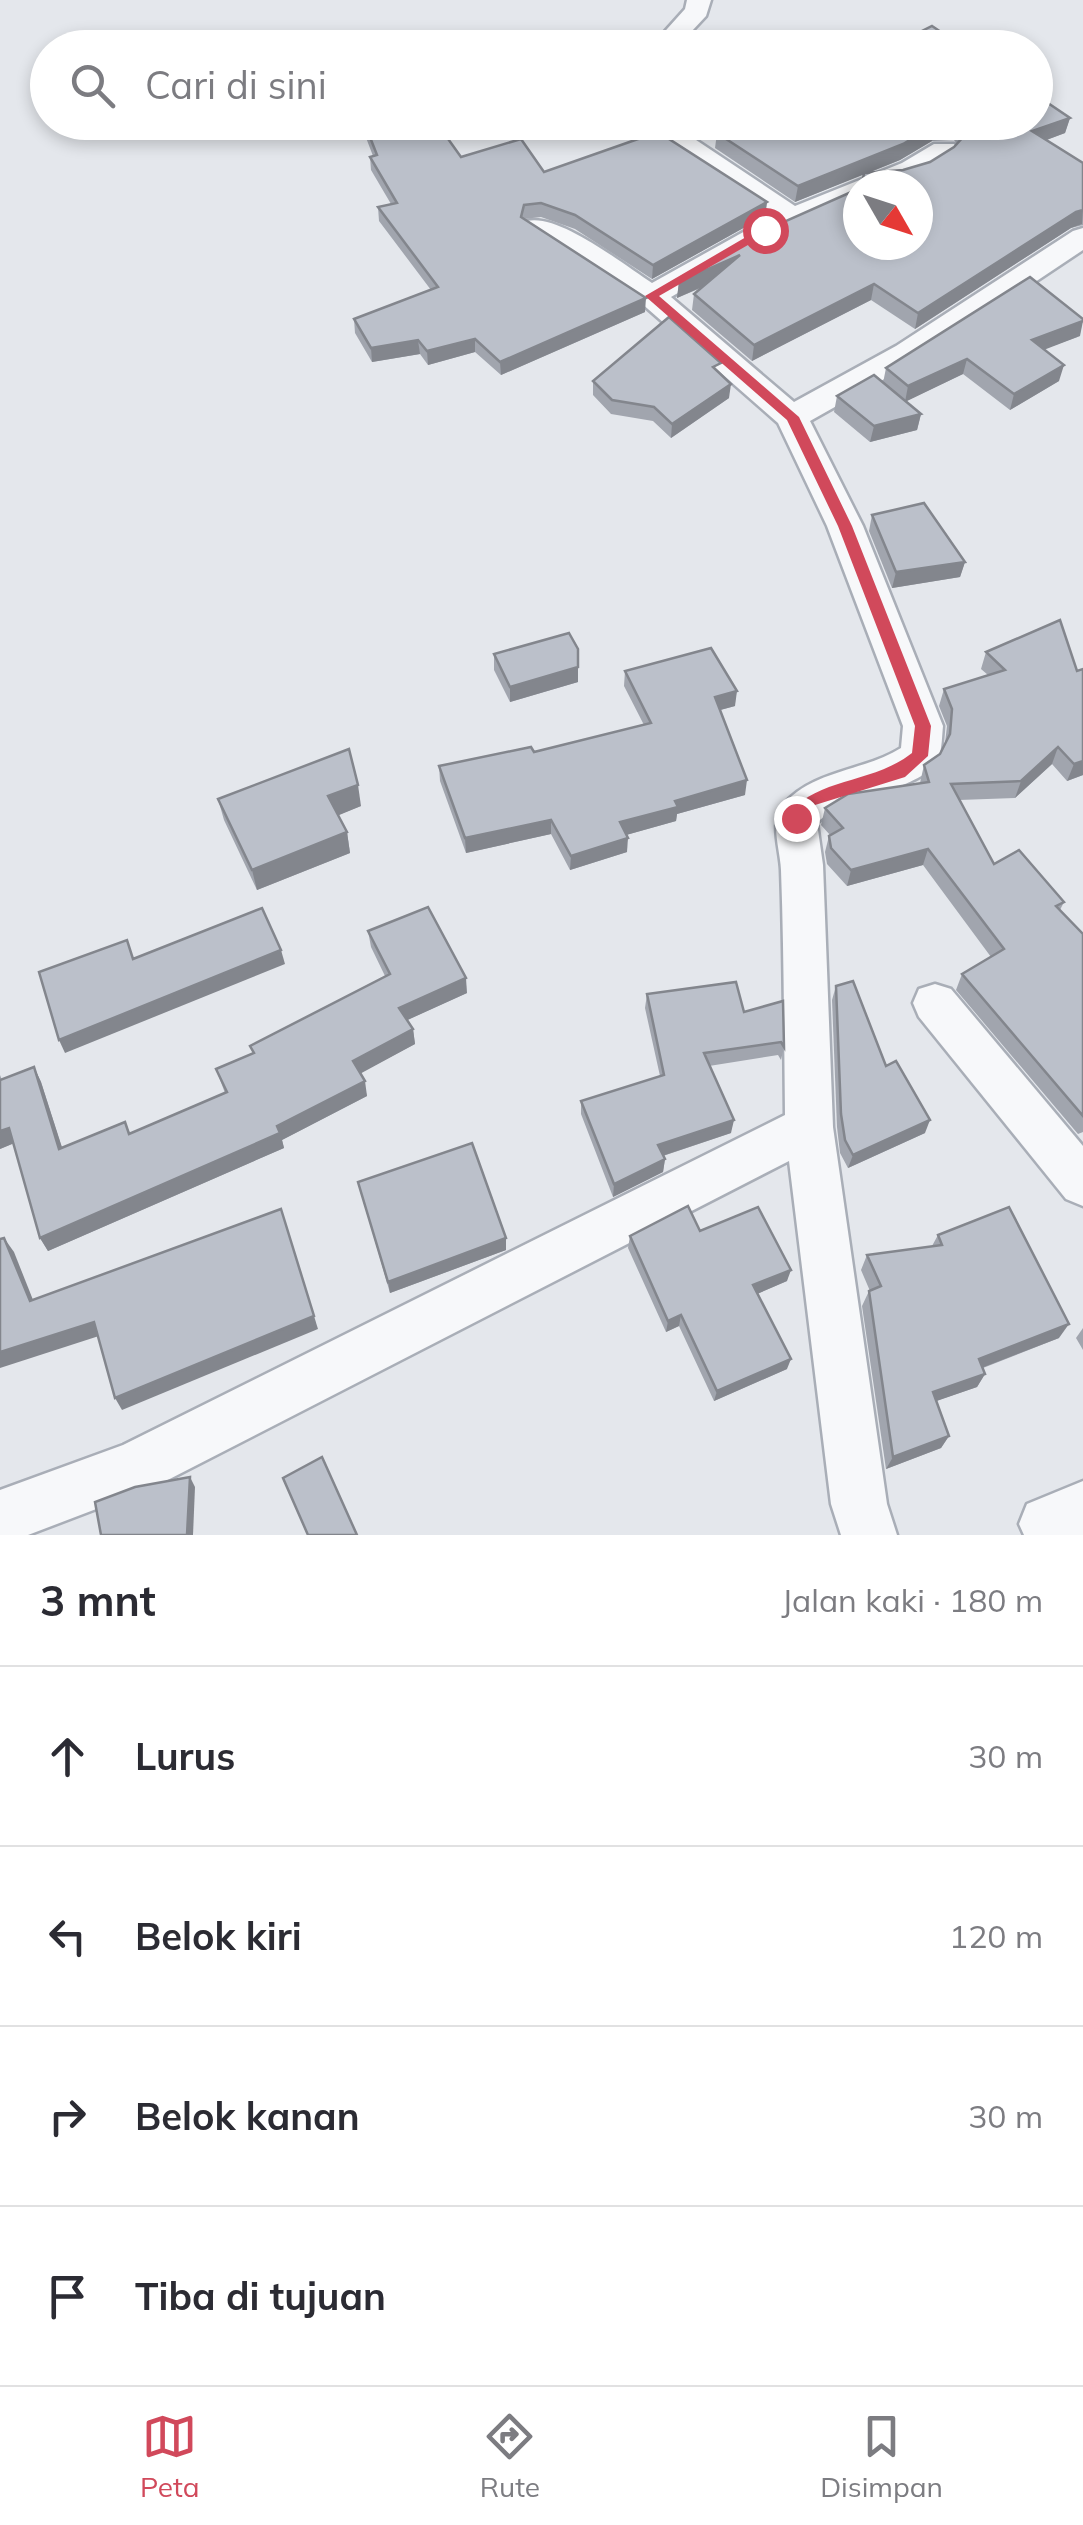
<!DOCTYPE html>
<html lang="id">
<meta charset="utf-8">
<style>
body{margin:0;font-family:Mulish,sans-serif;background:#f7f7f7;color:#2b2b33}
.compass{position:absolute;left:843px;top:170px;width:90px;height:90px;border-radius:50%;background:#fff;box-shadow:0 5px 15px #0003;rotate:129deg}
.stop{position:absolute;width:30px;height:30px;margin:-22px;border:8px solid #d1495b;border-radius:50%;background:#fff}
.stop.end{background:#d1495b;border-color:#fff;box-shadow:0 2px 10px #0008}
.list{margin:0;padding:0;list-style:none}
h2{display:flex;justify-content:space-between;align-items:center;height:130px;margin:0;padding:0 40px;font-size:42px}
h2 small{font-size:32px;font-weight:400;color:#7c7c81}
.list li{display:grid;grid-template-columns:65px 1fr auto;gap:30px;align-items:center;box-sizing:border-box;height:180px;padding:0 40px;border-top:2px solid #e1e1e2}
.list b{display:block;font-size:38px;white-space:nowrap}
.list em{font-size:32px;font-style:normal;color:#7c7c81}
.icon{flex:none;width:55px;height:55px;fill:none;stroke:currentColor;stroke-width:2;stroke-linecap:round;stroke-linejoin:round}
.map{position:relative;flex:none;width:1083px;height:1535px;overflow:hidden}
.search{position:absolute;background:#fff;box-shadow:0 5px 15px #0003;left:30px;right:30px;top:30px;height:110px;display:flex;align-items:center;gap:25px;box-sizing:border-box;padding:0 35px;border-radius:55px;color:#7c7c81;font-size:38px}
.sheet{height:850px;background:#fff}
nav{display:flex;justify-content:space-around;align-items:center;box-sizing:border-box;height:140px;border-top:2px solid #e1e1e2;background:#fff;font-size:28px;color:#7c7c81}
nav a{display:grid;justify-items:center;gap:5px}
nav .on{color:#d1495b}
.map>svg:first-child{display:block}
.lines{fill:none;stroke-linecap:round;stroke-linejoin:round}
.street-casing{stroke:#a9aeb7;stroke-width:5}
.street{fill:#f7f8fa;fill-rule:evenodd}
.wall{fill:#a1a5ae;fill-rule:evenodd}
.shaded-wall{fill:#83868d}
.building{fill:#bbc0ca;stroke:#83868d;stroke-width:2.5}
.route{fill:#d1495b}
</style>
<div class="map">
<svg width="1083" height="1535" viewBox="0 0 1083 1535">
<rect width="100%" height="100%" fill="#e4e7ec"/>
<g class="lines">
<defs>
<g id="street">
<path d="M687,0H711L706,16L676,48H650L685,9Z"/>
<path d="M637,122H669L795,206L902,163L934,144H954L958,150C934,179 893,185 858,185V199L775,236L671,297L794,402L896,346L1073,231L1083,228V250L918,360L810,421L863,526L943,726C942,736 942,748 939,757C928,790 844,795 817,823L823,865L833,1127L887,1504L897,1535H841L831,1504L789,1161L154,1487L28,1535H0V1490L123,1445L785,1115C784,1033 784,951 781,870C780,848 769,821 784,804C813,770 865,771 901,748L903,726L827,526L778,423L640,302L523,227L527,221C559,213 624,265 652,283L772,216Z"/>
<path d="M935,984L951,989L1083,1146V1206L1066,1199L919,1017L913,1003L919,989Z"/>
<path d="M1083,1481V1535H1024L1019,1524L1027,1504Z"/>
</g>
</defs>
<!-- street casing -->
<use href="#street" class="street-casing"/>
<!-- street -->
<use href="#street" class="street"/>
</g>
<!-- wall -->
<g class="wall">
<path d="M1070,118L1065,133L1046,140L1083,163V225L1071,228L915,329L871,300L752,361L692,310L694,294L703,287L677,298L679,282L858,245L864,174L795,202L715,148L717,133L743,123L742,122H1036ZM954,140L957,144L954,147L930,162L903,170L868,173L900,160L932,141Z"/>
<path d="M360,122H436L461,157L544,172L767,202L765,216L652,279L575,229L541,217L524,219L645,312L501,375L475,352L428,365L420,354L372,362L355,333L354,319L431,290L379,221L378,207L391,204L371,170L370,157L373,156Z"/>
<path d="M1080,336L1044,349L1059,381L1010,410L963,374L906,401L921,414L917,430L870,442L834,412L837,396L883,383L886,368Z"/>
<path d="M593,381L729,398L671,438L653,421L611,414L593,395Z"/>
<path d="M872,515L965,562L960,577L892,588L869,531Z"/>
<path d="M986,652L1077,671L1083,669V775L1067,781L1052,764L1015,798L959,800L994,864L1064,902L1060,910L1083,934V1132L1078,1134L956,990L962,974L991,957L923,865L847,886L827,864L825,852L829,836L830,835L821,825L825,808L920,783L924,765L940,754L945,743L947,726L939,706L944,689L988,675L981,669Z"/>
<path d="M494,654L578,682L510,702L494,670Z"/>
<path d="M625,671L735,706L720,710L745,795L677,814L676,821L626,835L627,852L570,870L551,834L466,853L440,781L439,766L534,752L644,725L624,686Z"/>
<path d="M218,799L361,806L338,815L347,832L350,853L257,890L224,820Z"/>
<path d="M368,931L467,993L407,1020L413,1029L415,1044L360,1073L367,1096L282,1140L284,1148L48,1251L40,1238L14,1143L0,1149V1075L2,1080L34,1067L41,1082L62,1148L125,1122L130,1133L225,1093L216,1069L253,1053L250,1046L385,976L371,947Z"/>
<path d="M836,986L886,1066L925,1133L848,1168L840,1153L837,1127L832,1000Z"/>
<path d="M647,994L744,1012L783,1001L784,1047L781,1060L778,1055L709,1066L731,1133L663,1156L665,1159L663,1172L613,1197L581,1114V1101L660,1076L645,1008Z"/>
<path d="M358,1182L506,1250L390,1293Z"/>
<path d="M700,1231L787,1281L757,1294L787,1369L714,1401L679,1326L666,1332L628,1248L630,1236Z"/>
<path d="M938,1235L1059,1338L983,1368L985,1374L977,1387L936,1401L949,1436L941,1448L886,1469L862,1306L869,1291H870L861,1270L867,1255L932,1246Z"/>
<path d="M1083,1328V1350L1076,1338Z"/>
</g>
<!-- shaded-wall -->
<g class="shaded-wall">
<path d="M1070,118L1065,133L1028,147L1032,131Z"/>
<path d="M935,125L932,141L900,160L795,202L798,186Z"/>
<path d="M767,202L765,216L652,279L653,265Z"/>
<path d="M1083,210L1082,224L1071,228L915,329L918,313L1076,212Z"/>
<path d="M740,255L738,271L677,298L679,282Z"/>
<path d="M874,284L871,300L752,361L754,345Z"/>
<path d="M646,298L645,312L501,375L500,362Z"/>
<path d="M1083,321L1080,336L1028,356L1032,340Z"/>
<path d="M475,339V352L428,365L427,351Z"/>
<path d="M418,340L420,354L372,362L371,348Z"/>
<path d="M967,359L963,374L905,402L908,386Z"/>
<path d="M1064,365L1059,381L1010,410L1014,394Z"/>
<path d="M731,384L729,398L671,438L672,424Z"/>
<path d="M921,414L917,430L870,442L874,426Z"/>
<path d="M965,562L960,577L892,588L896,572Z"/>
<path d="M578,667V682L510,702V687Z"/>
<path d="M737,691L735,706L713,712L715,697Z"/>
<path d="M1058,747L1052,764L1015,798L1021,781Z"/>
<path d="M1083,761V775L1067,781L1074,764Z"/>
<path d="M747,780L745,795L677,814L676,821L619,837L620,822L675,801Z"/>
<path d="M358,785L361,806L332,818L328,796Z"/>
<path d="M551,820V834L466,853L465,838Z"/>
<path d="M347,832L350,853L257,890L252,870Z"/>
<path d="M628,838L627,852L570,870L571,856Z"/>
<path d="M928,849L923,865L847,886L851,870Z"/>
<path d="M281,950L285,964L65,1053L59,1040Z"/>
<path d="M466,978L467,993L401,1023L399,1008Z"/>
<path d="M413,1029L415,1044L356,1076L353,1061Z"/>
<path d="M34,1067L41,1082L67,1163L59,1149Z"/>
<path d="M365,1081L367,1096L282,1140L284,1148L48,1251L40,1238L277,1126Z"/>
<path d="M734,1120L731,1133L656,1158L658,1145Z"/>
<path d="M930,1120L925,1133L848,1168L853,1155Z"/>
<path d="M9,1128L17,1142L0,1149V1131Z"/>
<path d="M665,1159L663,1172L613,1197L614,1184Z"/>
<path d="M4,1238L14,1252L39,1315L30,1301Z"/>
<path d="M506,1238V1250L390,1293L388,1282Z"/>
<path d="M791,1270L787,1281L750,1297L753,1285Z"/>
<path d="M681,1315L679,1326L666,1332L668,1321Z"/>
<path d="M314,1316L318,1329L122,1410L115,1398Z"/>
<path d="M94,1322L102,1335L0,1368V1352Z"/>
<path d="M1069,1324L1059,1338L971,1372L979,1359Z"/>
<path d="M791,1359L787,1369L714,1401L717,1391Z"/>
<path d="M985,1374L977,1387L925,1405L933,1392Z"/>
<path d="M949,1436L941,1448L886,1469L893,1457Z"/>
<path d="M190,1477L195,1487L193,1535H187Z"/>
</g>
<!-- building -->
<g class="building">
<path d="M932,26L965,48H888Z"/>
<path d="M1036,95L1070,118L1032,131L1083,163V210L1076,212L918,313L874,284L754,345L694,294L740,255L679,282L779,224L858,189V245H918V185H862L864,173L903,170L930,162L954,147L965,135L957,125H935L903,144L798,186L717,133L746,122H1036Z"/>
<path d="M364,122H436L461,157L521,139L544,172L658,132L767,202L653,265L575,215L541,203L524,205L521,217L646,298L500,362L475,339L427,351L418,340L371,348L354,319L438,287L378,207L397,203L370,157L377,155Z"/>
<path d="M1030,277L1083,319V321L1032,340L1064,365L1014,394L967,359L908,386L886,368Z"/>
<path d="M669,317L721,363L713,367L731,384L672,424L654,407L612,400L593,381Z"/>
<path d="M874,375L921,414L874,426L837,396Z"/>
<path d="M924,503L965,562L896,572L872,515Z"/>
<path d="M1060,620L1077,671L1083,669V761L1074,764L1058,747L1021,781L951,784L994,864L1019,850L1064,902L1056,906L1083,934V1116L962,974L1004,949L928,849L851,870L831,848L829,836L843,828L825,808L848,794L929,782L924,765L940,754L950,734L952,709L944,689L1005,670L986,652Z"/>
<path d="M569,633L578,649V667L510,687L494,654Z"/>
<path d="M711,648L737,691L715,697L747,780L675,801L678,807L620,822L628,838L571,856L551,820L465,838L439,766L531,747L534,752L651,723L625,671Z"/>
<path d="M349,749L358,785L328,796L347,832L252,870L218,799Z"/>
<path d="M428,907L466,978L399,1008L413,1029L353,1061L365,1081L277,1126L280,1133L40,1238L9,1128L0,1131V1080L34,1067L59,1149L125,1122L129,1134L227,1092L216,1069L254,1053L250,1046L390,974L368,931Z"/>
<path d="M262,908L281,950L59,1040L39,972L127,940L133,959Z"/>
<path d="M853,981L886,1066L896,1061L930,1120L853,1155L845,1140L841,1114L836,986Z"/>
<path d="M736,982L744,1012L783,1001L784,1047L781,1042L704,1053L734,1120L658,1145L665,1159L614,1184L581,1101L664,1075L647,994Z"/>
<path d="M472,1143L506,1238L388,1282L358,1182Z"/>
<path d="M688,1206L700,1231L758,1207L791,1270L753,1285L791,1359L717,1391L681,1315L668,1321L630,1236Z"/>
<path d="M1009,1207L1069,1324L979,1359L985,1374L933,1392L949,1436L893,1457L869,1291L881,1286L867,1255L942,1245L938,1235Z"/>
<path d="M281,1209L314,1316L115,1398L94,1322L0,1352V1239L4,1238L30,1301Z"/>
<path d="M322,1457L357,1535H308L283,1478Z"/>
<path d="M190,1477L187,1535H101L95,1502L135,1487Z"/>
</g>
<!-- route -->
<path class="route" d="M765,226L769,233L659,296L799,417L852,526L931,726L928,756L905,777L815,805L796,825L787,818C812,777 872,785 912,753L915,726L838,526L787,420L645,296Z"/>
</svg>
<svg class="compass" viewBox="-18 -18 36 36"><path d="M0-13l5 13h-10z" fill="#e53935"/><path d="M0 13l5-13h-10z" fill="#7c7c81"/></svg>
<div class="stop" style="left:765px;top:230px"></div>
<div class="stop end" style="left:796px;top:818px"></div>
<div class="search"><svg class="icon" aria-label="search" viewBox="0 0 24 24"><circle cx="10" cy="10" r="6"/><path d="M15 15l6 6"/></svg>Cari di sini</div>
</div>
<section class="sheet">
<h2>3 mnt<small>Jalan kaki · 180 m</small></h2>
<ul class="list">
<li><svg class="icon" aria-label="ahead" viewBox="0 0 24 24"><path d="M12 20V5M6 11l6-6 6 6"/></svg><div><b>Lurus</b></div><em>30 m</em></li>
<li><svg class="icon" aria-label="left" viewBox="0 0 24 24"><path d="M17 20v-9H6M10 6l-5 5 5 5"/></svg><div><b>Belok kiri</b></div><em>120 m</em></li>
<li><svg class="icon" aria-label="right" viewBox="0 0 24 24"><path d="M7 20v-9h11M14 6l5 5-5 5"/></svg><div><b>Belok kanan</b></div><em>30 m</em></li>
<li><svg class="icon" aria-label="arrive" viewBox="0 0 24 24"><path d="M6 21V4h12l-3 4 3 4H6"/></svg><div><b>Tiba di tujuan</b></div></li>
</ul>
</section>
<nav>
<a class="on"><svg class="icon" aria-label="map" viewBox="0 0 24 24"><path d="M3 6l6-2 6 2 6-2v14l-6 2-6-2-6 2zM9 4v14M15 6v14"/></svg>Peta</a>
<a><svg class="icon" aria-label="directions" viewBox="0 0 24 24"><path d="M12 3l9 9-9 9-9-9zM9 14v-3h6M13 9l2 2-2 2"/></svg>Rute</a>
<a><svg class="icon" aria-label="saved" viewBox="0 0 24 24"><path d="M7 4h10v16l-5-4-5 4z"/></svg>Disimpan</a>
</nav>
